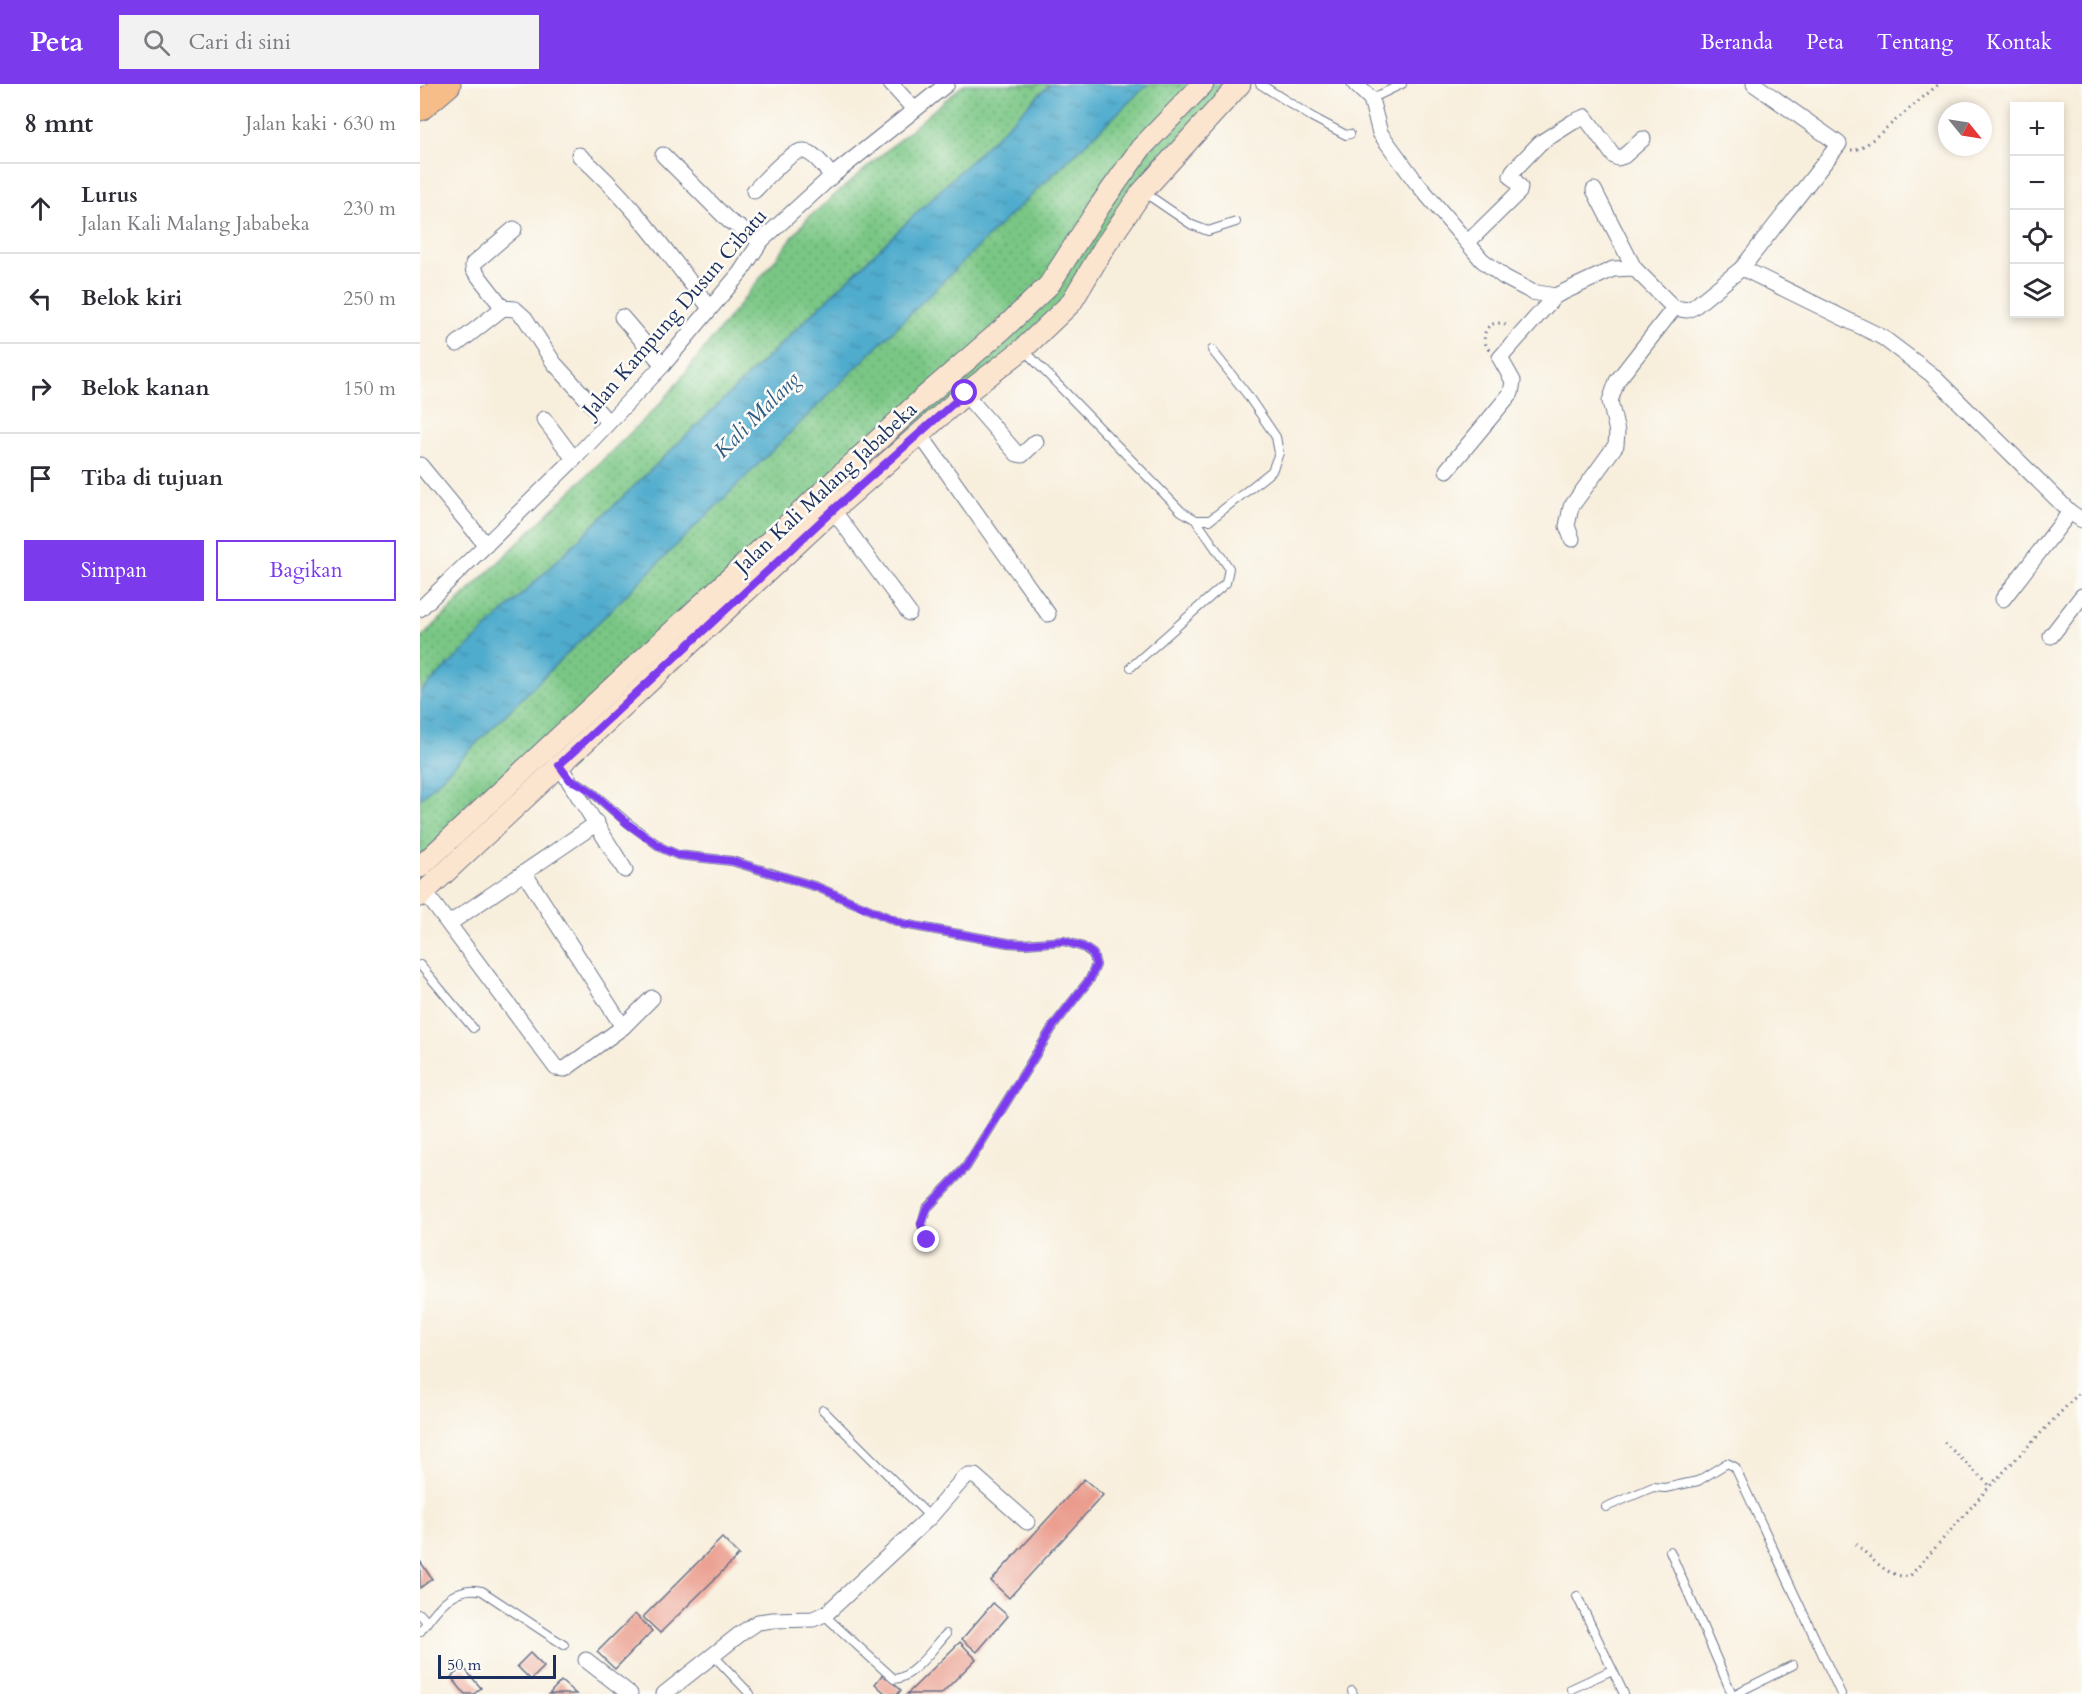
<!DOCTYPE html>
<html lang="id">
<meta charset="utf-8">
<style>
body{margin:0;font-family:Cardo,serif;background:#f2f2f3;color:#2b2b33}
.controls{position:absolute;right:18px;top:18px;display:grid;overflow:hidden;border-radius:0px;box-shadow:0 3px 9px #0003}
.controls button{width:54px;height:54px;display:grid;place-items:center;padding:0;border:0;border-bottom:2px solid #e1e1e2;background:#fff;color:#2b2b33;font:30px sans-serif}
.compass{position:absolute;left:1518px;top:18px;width:54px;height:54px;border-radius:50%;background:#fff;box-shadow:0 3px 9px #0003;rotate:120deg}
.scale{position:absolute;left:18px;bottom:15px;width:118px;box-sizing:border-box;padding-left:6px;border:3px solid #1b2f5e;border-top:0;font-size:16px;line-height:21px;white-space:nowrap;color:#1b2f5e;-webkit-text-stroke:4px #fdfcf7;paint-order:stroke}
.stop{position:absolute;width:18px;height:18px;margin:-14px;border:4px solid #7c3aed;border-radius:50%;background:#fff}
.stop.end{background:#7c3aed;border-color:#fff;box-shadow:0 2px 6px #0008}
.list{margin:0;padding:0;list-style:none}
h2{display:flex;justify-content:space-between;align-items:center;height:78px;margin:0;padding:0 24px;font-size:26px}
h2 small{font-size:20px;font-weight:400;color:#7c7c81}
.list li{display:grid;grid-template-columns:39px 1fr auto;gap:18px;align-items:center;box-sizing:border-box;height:90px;padding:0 24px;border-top:2px solid #e1e1e2}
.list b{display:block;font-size:22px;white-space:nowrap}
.list p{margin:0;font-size:20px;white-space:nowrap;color:#7c7c81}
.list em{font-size:20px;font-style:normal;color:#7c7c81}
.actions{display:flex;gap:12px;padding:18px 24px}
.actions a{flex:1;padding:14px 0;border:2px solid #7c3aed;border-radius:0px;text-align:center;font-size:21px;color:#7c3aed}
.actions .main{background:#7c3aed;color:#fff}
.icon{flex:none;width:33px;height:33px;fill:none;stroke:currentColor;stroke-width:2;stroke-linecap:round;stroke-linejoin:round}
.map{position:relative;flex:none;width:1662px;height:1610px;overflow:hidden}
header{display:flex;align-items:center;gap:36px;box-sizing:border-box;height:84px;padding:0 30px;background:#7c3aed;color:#fff}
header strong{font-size:28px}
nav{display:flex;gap:33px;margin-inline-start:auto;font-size:21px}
.search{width:420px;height:54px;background:#f2f2f3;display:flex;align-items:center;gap:15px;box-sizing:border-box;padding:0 21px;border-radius:0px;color:#7c7c81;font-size:22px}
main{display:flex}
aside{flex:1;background:#fff}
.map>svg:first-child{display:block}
.grass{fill:url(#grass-dots);stroke:#4a7b72;stroke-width:1.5}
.water{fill:url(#water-ripples);stroke:#356e96;stroke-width:1.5}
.building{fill:#ea9b8c}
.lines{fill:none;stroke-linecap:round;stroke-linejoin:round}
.service-casing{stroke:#68728a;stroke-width:10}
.minor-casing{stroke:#68728a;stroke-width:17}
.secondary-casing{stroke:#68728a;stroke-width:23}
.motorway-casing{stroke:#68728a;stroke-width:29}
.path{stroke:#68728a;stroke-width:3;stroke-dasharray:1.5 4.5;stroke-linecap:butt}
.service{stroke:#fff;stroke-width:8}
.minor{stroke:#fff;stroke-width:15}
.secondary{stroke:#fce5cf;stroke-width:21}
.motorway{stroke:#f7bd88;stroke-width:27}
.route{stroke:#7c3aed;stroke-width:8}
.labels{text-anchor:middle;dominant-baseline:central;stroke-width:5;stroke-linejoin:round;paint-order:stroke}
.street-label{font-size:21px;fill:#1b2f5e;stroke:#fdfcf7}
.water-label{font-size:22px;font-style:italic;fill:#2d5b85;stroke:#fdfcf7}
</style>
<header>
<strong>Peta</strong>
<div class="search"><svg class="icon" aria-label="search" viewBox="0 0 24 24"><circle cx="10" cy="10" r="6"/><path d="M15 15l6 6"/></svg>Cari di sini</div>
<nav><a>Beranda</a><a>Peta</a><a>Tentang</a><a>Kontak</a></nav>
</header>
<main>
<aside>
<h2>8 mnt<small>Jalan kaki · 630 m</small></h2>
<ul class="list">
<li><svg class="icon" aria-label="ahead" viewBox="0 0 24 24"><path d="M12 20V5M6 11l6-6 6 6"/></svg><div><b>Lurus</b><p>Jalan Kali Malang Jababeka</p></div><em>230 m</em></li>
<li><svg class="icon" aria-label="left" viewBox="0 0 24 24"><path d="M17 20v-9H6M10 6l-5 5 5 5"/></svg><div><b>Belok kiri</b></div><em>250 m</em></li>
<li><svg class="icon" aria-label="right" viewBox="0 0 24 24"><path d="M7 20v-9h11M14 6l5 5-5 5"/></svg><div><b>Belok kanan</b></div><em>150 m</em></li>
<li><svg class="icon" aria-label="arrive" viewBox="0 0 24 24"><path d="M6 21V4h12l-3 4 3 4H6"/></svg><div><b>Tiba di tujuan</b></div></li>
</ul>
<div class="actions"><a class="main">Simpan</a><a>Bagikan</a></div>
</aside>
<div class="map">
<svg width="1662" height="1610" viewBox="0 0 1662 1610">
<defs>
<pattern id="grass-dots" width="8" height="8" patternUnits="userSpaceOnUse" patternTransform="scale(1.5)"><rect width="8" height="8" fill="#7ac785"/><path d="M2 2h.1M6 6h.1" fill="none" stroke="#63a270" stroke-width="1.8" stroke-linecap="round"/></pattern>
<pattern id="water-ripples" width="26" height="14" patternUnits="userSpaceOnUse" patternTransform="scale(1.5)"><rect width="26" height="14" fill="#4faccd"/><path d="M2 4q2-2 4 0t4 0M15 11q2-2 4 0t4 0" fill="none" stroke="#418caa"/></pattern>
</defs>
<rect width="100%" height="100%" fill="#fdfcf7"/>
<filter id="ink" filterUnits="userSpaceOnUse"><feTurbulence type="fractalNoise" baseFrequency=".0167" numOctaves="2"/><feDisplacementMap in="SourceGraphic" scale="12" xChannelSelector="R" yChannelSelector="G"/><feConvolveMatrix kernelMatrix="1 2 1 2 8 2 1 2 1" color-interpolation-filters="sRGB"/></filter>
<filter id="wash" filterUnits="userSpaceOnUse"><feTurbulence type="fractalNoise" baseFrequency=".008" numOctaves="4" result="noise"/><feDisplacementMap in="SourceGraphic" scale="24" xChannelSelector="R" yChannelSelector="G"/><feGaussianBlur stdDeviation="1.35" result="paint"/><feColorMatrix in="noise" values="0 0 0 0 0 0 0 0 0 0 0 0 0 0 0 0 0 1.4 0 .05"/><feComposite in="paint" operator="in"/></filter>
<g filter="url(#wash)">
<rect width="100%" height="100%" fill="#f8eedc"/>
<!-- grass -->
<g class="grass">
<path d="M544,0H630L0,609V555L243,317L387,135Z"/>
<path d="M728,0H820L722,108L651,219L0,811V715L582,139Z"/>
</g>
<!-- water -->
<path class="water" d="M630,0H728L582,139L0,715V609Z"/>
<g id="blocks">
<!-- building -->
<g class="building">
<path d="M664,1395L683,1411L589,1514L571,1497Z"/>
<path d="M302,1454L319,1471L240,1549L223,1533Z"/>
<path d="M0,1477L12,1495L0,1504Z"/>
<path d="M573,1519L588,1532L557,1568L542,1555Z"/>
<path d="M215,1530L232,1547L195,1585L177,1568Z"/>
<path d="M540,1558L556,1575L521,1610H487Z"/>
<path d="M110,1569L124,1583L111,1596L97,1582Z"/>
<path d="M43,1583L61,1604L54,1610H45L31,1593Z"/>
<path d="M463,1590L481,1606L478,1610H466L455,1600Z"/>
<path d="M141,1597L156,1610H129Z"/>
</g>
</g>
</g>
<g filter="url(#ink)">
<use href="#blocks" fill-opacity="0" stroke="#68728a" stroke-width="1.5"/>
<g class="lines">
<defs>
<g id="service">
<path d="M840,0L892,33L926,51L930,50"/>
<path d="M951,15L982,0"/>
<path d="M725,109L772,141L788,147L816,138"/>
<path d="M604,266L761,427L776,436H790L852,387L859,369L856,353L826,309L792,266"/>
<path d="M711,583L806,499L809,484L776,436"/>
<path d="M151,697L160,700L172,708L208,739L242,764L258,771L312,777L397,803L483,840L588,859L604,860L644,857L663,863L673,870L676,881L670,895L634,941L546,1083L506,1125L502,1140L507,1156"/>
<path d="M0,881L53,944"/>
<path d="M403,1326L510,1433"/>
<path d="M1186,1423L1233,1403L1245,1404L1278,1397L1307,1379L1315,1383L1421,1610"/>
<path d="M1250,1467L1312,1610"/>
<path d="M1157,1512L1204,1610"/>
<path d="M0,1530L7,1538"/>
<path d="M404,1531L474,1595C492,1595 514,1563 526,1550"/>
<path d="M0,1548C14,1528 34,1499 62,1507L144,1561"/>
<path d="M293,1571L330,1610"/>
<path d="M1151,1605L1192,1586"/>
<path d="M932,1607L933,1610"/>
<path d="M1315,1610L1373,1581"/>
</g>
<g id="minor">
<path d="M471,0L494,25"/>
<path d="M935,0L951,15L960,49L996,98L1062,176L1084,193L1112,208L1135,212L1193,185L1214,184L1254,224L1267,226L1274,223L1322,184L1462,253L1511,290L1650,428L1662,436"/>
<path d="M159,71C210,115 249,171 290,224"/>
<path d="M243,71L309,137L341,157"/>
<path d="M1174,106L1214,184"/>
<path d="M334,107C344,97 372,65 384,67C395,69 405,84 412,92"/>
<path d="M94,145L53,180V185L83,224L95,225L105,234L134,279L188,338"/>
<path d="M1048,158L1099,108L1100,103L1091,92L1093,87L1120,59L1153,38L1165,33L1194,72L1198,74L1204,72L1223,55"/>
<path d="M1322,184L1419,60L1334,0"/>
<path d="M202,233L243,281"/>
<path d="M37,260L83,224"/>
<path d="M545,310L597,370L602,371L616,358"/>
<path d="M124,335L154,375"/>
<path d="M499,349L628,530"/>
<path d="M0,381L66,461"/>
<path d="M1027,386L1091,309L1093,297L1080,274L1135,212"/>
<path d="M413,426L489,529"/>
<path d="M1152,455L1147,442L1151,423L1196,361L1197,348L1190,317L1197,297L1254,224"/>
<path d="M1583,515L1650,428"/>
<path d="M0,525L154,375L243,281L320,189L341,157L412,92L527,0"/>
<path d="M1631,552L1662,512"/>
<path d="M139,681L205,786"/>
<path d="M105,790L203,943"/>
<path d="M4,807L136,984L145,985L203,943L232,914"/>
<path d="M30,839L177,739"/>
<path d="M166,1576L210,1610"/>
<path d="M244,1610L320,1550L338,1538L353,1536L393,1535L407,1529L510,1433L543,1395L549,1392H555L607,1438"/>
</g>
<g id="secondary">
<path d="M0,783L501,316L585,243L629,201L679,123L721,64L783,0"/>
<path d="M0,812L413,426L545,310L603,265L651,219L685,162L722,108L820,0"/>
</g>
<path id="motorway" d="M0,23L27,0"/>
</defs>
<!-- service casing -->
<use href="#service" class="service-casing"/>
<!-- minor casing -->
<use href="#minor" class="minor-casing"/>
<!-- secondary casing -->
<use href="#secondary" class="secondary-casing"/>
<!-- motorway casing -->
<use href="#motorway" class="motorway-casing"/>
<!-- path -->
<g class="path">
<path d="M1431,66H1436L1446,61L1519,0"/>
<path d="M1069,266C1057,250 1070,232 1088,242"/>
<path d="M1524,1358L1570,1402"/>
<path d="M1436,1460C1451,1473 1468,1495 1490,1492L1570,1402L1662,1306"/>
</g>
<!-- service -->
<use href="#service" class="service"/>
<!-- minor -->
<use href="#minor" class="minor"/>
<!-- secondary -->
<use href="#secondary" class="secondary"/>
<!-- motorway -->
<use href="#motorway" class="motorway"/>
</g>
</g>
<g class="lines" filter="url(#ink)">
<!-- route -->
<path class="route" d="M507,1156L501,1140L506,1125L546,1083L634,941L670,895L676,881L673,870L663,863L644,857L604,860L588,859L483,840L397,803L312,777L258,771L242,764L208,740L172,708L160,700L150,696L139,681L413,426L545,309"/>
</g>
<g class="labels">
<!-- street labels -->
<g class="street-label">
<text transform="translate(255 229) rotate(-49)">Jalan Kampung Dusun Cibatu</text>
<text transform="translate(406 404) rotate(-43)">Jalan Kali Malang Jababeka</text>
</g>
<!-- water labels -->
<g class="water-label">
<text transform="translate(337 331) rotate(-45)">Kali Malang</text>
</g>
</g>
</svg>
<div class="controls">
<button>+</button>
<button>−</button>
<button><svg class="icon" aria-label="locate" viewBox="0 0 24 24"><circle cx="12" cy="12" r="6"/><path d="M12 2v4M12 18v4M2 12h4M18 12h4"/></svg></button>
<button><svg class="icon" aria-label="layers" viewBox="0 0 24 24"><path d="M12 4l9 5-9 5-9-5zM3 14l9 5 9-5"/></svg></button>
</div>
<svg class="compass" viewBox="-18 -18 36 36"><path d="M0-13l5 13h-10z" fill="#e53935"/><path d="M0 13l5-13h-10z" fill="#7c7c81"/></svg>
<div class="scale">50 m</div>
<div class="stop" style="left:545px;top:309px"></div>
<div class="stop end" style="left:507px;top:1156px"></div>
</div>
</main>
